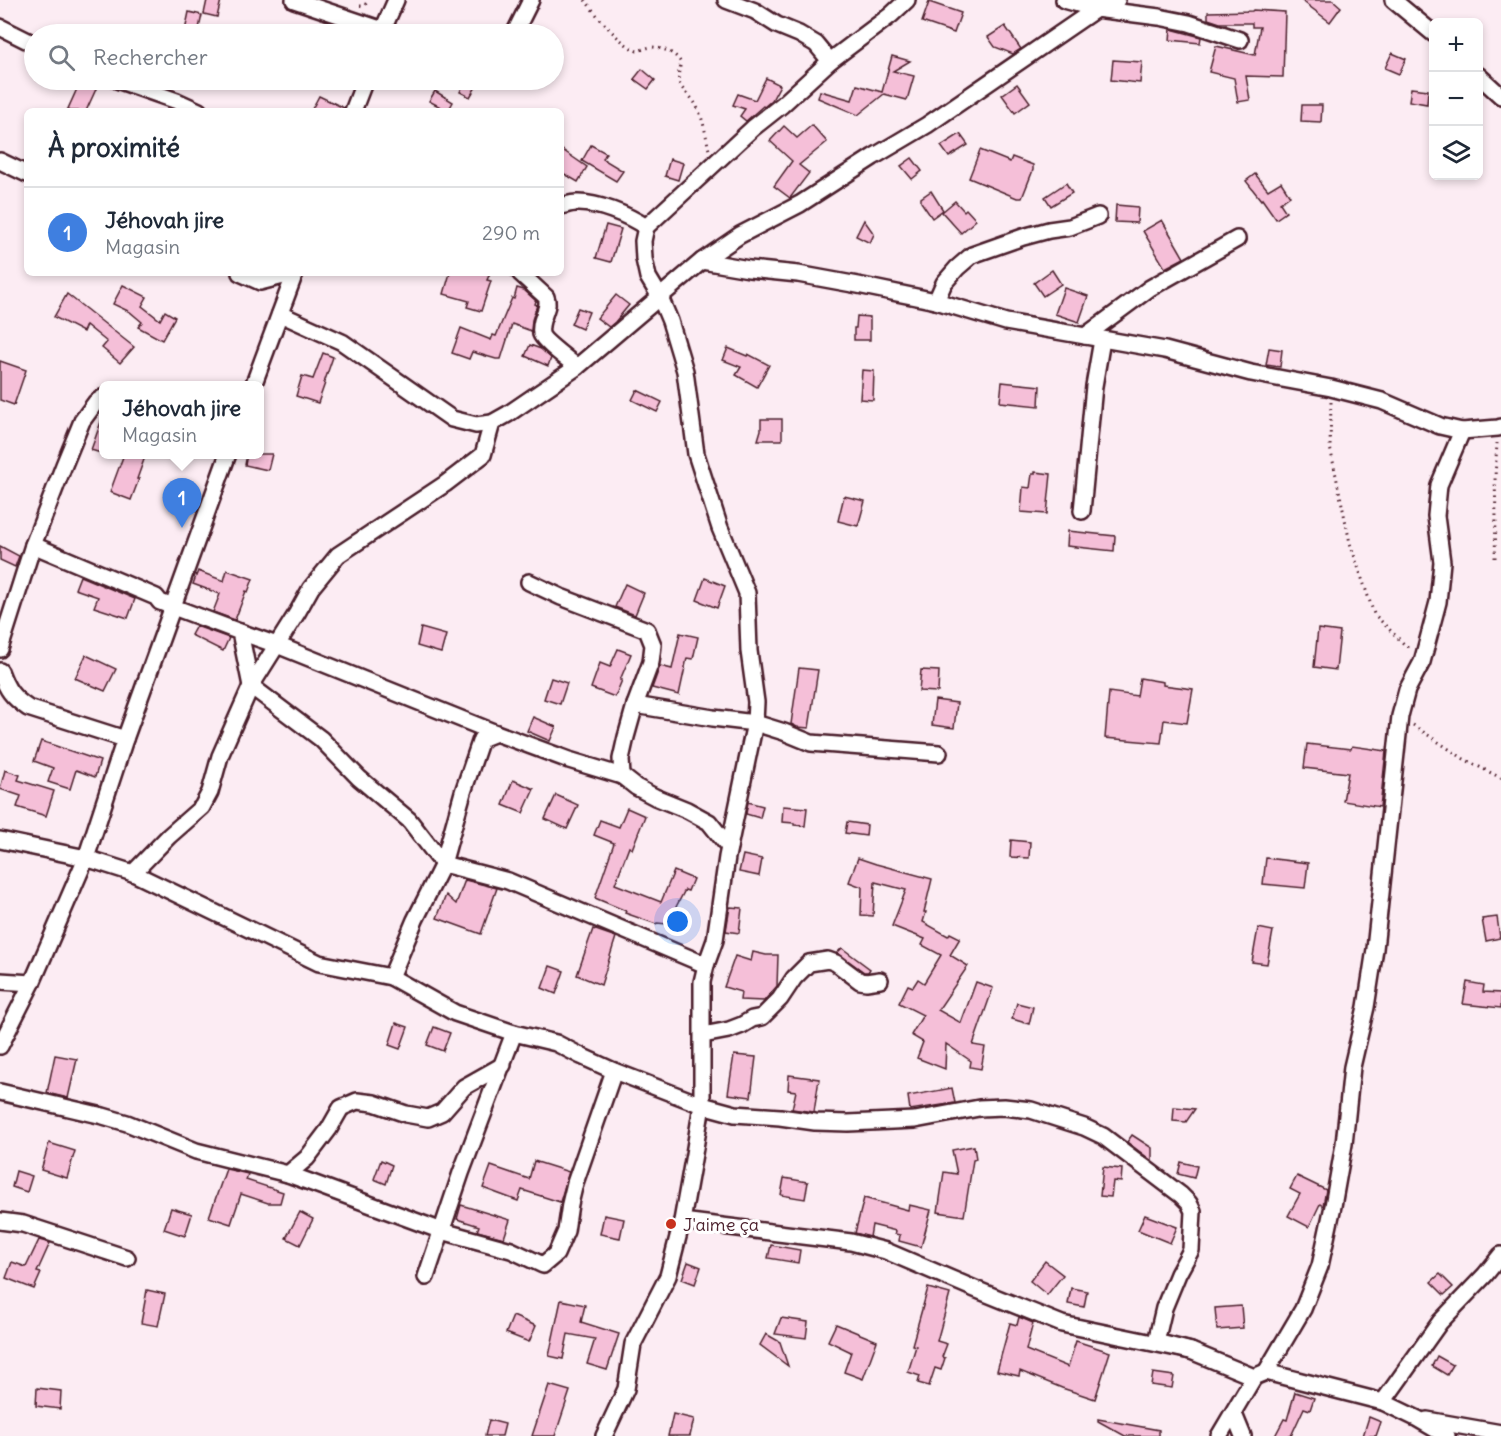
<!DOCTYPE html>
<html lang="fr">
<meta charset="utf-8">
<style>
body{margin:0;font-family:Delius,sans-serif;background:#f6f6f7;color:#1f2937}
.controls{position:absolute;right:18px;top:18px;display:grid;overflow:hidden;border-radius:9px;box-shadow:0 3px 9px #0003}
.controls button{width:54px;height:54px;display:grid;place-items:center;padding:0;border:0;border-bottom:2px solid #e0e1e3;background:#fff;color:#1f2937;font:30px sans-serif}
.you{position:absolute;left:678px;top:922px;width:21px;height:21px;margin:-15px;border:4px solid #fff;border-radius:50%;background:#1a73e8;box-shadow:0 0 0 9px #1a73e833}
.badge{display:grid;place-items:center;width:39px;height:39px;border-radius:50%;background:#2563eb;color:#fff;font-size:20px;font-weight:700}
.pin{position:absolute;translate:-50% -50px;filter:drop-shadow(0 2px 3px #0008)}
.pin::after{content:'';position:absolute;top:32px;width:21px;height:18px;background:inherit;clip-path:polygon(0 0,100% 0,50% 100%)}
.popup{position:absolute;left:99px;top:381px;width:165px;height:78px;box-sizing:border-box;display:grid;place-content:center;border-radius:9px;background:#fff;filter:drop-shadow(0 2px 4px #0005);font-size:20px;white-space:nowrap;color:#747a83}
.popup b{font-size:22px;color:#1f2937}
.popup::after{content:'';position:absolute;left:50%;top:100%;margin-left:-12px;border:12px solid transparent;border-top-color:#fff}
.list{margin:0;padding:0;list-style:none}
h2{display:flex;justify-content:space-between;align-items:center;height:78px;margin:0;padding:0 24px;font-size:26px}
h2 small{font-size:20px;font-weight:400;color:#747a83}
.list li{display:grid;grid-template-columns:39px 1fr auto;gap:18px;align-items:center;box-sizing:border-box;height:90px;padding:0 24px;border-top:2px solid #e0e1e3}
.list b{display:block;font-size:22px;white-space:nowrap}
.list p{margin:0;font-size:20px;white-space:nowrap;color:#747a83}
.list em{font-size:20px;font-style:normal;color:#747a83}
.icon{flex:none;width:33px;height:33px;fill:none;stroke:currentColor;stroke-width:2;stroke-linecap:round;stroke-linejoin:round}
.map{position:relative;flex:none;width:1501px;height:1436px;overflow:hidden}
.search{position:absolute;background:#fff;box-shadow:0 3px 9px #0003;left:24px;top:24px;width:540px;height:66px;display:flex;align-items:center;gap:15px;box-sizing:border-box;padding:0 21px;border-radius:33px;color:#747a83;font-size:22px}
.panel{position:absolute;background:#fff;box-shadow:0 3px 9px #0003;left:24px;top:108px;width:540px;height:168px;border-radius:9px}
.map>svg:first-child{display:block}
.building{fill:#f5bfd8;stroke:#4a1f2b;stroke-width:1.5}
.lines{fill:none;stroke-linecap:round;stroke-linejoin:round}
.minor-casing{stroke:#4a1f2b;stroke-width:20}
.path{stroke:#4a1f2b;stroke-width:3;stroke-dasharray:1.5 4.5;stroke-linecap:butt}
.minor{stroke:#fff;stroke-width:15}
.poi-dot{fill:#c8321e;stroke:#fff;stroke-width:2}
.labels{text-anchor:middle;dominant-baseline:central;stroke-width:6;stroke-linejoin:round;paint-order:stroke}
.poi-label{font-size:18px;fill:#4a1f2b;stroke:#fff;text-anchor:start}
</style>
<div class="map">
<svg width="1501" height="1436" viewBox="0 0 1501 1436">
<rect width="100%" height="100%" fill="#fcecf3"/>
<filter id="ink" filterUnits="userSpaceOnUse"><feTurbulence type="fractalNoise" baseFrequency=".0167" numOctaves="2"/><feDisplacementMap in="SourceGraphic" scale="12" xChannelSelector="R" yChannelSelector="G"/><feConvolveMatrix kernelMatrix="1 2 1 2 8 2 1 2 1" color-interpolation-filters="sRGB"/></filter>
<g filter="url(#ink)">
<!-- building -->
<g class="building">
<path d="M207,0H221L217,17L204,14Z"/>
<path d="M1301,0H1333L1341,7L1330,22Z"/>
<path d="M929,2L961,13L954,33L922,22Z"/>
<path d="M1253,10L1285,12L1283,77L1246,76L1250,100L1238,102L1234,78L1209,72L1216,46L1255,55L1260,27H1252V23H1220L1208,19V12L1252,11Z"/>
<path d="M189,12L202,15L198,33L185,31Z"/>
<path d="M1005,26L1021,49L1013,54L995,47L988,37Z"/>
<path d="M1171,29L1201,37L1200,43L1170,40Z"/>
<path d="M1392,53L1406,59L1399,74L1385,68Z"/>
<path d="M892,56L910,61L893,71L914,76L907,100L884,94L858,115L818,98L820,91L852,100L857,85L882,92Z"/>
<path d="M1113,60L1142,62L1140,83L1111,80Z"/>
<path d="M642,69L655,80L648,89L634,79Z"/>
<path d="M766,78L780,85L772,100L764,107L763,106L746,121L740,116L745,109L733,105L738,94L755,100Z"/>
<path d="M81,80L97,87L86,111H67Z"/>
<path d="M466,80H480L470,97L460,92Z"/>
<path d="M1017,84L1030,102L1015,113L1002,95Z"/>
<path d="M1411,88L1428,90L1427,104L1409,101Z"/>
<path d="M435,91L453,102L448,111L429,101Z"/>
<path d="M319,96L344,108L343,111H311Z"/>
<path d="M1302,105H1322L1321,122L1301,121Z"/>
<path d="M812,125L827,142L799,165L809,173L790,198L774,186L792,161L770,141L784,126L797,138Z"/>
<path d="M960,134L968,145L949,157L941,146Z"/>
<path d="M591,145L606,153L603,159L623,171L616,181L582,161Z"/>
<path d="M561,149L587,167L578,182L561,172Z"/>
<path d="M980,150L1010,162L1012,157L1033,165V170L1022,198H1017L969,178Z"/>
<path d="M912,158L922,171L912,179L901,166Z"/>
<path d="M670,159L683,163L678,180L665,176Z"/>
<path d="M1255,174L1268,190L1281,182L1290,196L1280,203L1286,212L1276,219L1262,199L1261,200L1246,181Z"/>
<path d="M1066,183L1072,193L1051,206L1045,197Z"/>
<path d="M931,191L943,210L932,218L921,202V198Z"/>
<path d="M955,201L964,211L966,209L976,220L961,233L942,212Z"/>
<path d="M1116,205L1138,207L1137,223L1115,222Z"/>
<path d="M864,220L874,234L870,243L856,236Z"/>
<path d="M1162,220L1184,258L1165,268L1143,231Z"/>
<path d="M606,225L621,229L611,262L596,258Z"/>
<path d="M1052,270L1061,284L1043,296L1034,283Z"/>
<path d="M450,273H490L487,280L491,281L481,311L467,307L469,301L444,294Z"/>
<path d="M123,285L147,297L142,306L160,320L165,311L175,317L162,340L138,327L142,322L130,312L113,304Z"/>
<path d="M517,288L524,290L536,301L535,304L537,305L532,320L531,331L512,324L501,359H496L472,352L469,359L452,353L461,328L491,340L493,335L496,336L512,298L514,299Z"/>
<path d="M1064,288L1088,296L1079,322L1055,314Z"/>
<path d="M67,294L134,347L120,363L102,348L107,342L86,325L83,332L54,317Z"/>
<path d="M616,295L629,305L615,322L609,327L597,318Z"/>
<path d="M578,308L589,312L582,329L571,324Z"/>
<path d="M857,316L870,317V340H854V328H856Z"/>
<path d="M530,345L541,349L551,358L548,366L525,356Z"/>
<path d="M728,348L747,356L748,354L769,365L757,387L736,375L741,367L723,360Z"/>
<path d="M1269,348L1282,350L1280,367L1266,365Z"/>
<path d="M323,353L333,357L324,383H325L318,403L296,396L302,376L313,379Z"/>
<path d="M0,361L26,370L14,405L0,400Z"/>
<path d="M862,370L874,371L873,400L860,399Z"/>
<path d="M1002,382L1040,386L1039,406L1000,402Z"/>
<path d="M637,390L662,402L657,412L632,400Z"/>
<path d="M102,419L104,420V454L91,450Z"/>
<path d="M761,419H782V440H758L761,430Z"/>
<path d="M124,454H146L137,479H139L131,500L110,492Z"/>
<path d="M247,454H272L268,470L245,465Z"/>
<path d="M1035,472L1051,474L1047,514L1021,512L1023,487L1030,488L1032,474H1035Z"/>
<path d="M844,496L865,501L858,526L838,521Z"/>
<path d="M1068,531L1115,536L1114,551L1067,546Z"/>
<path d="M0,546L19,556L15,567L0,560Z"/>
<path d="M227,570L253,579L248,592L246,591L235,620L213,612L220,594L193,584L198,571L224,581Z"/>
<path d="M80,576L135,599L128,618L94,607L98,597L75,589Z"/>
<path d="M705,578L725,586L717,608L697,600Z"/>
<path d="M625,584L644,593L635,615L615,607Z"/>
<path d="M196,626L229,638L223,651L191,635Z"/>
<path d="M421,628L446,635L441,653L417,646Z"/>
<path d="M1318,629L1340,632L1336,670L1314,667Z"/>
<path d="M680,633L698,637L693,659L687,658L679,695L652,688L660,666L672,669Z"/>
<path d="M618,649L631,654L620,680H622L615,697L591,688L600,663L610,667Z"/>
<path d="M86,655L116,669L105,691L75,678Z"/>
<path d="M799,668L818,670L809,728L797,727L791,724Z"/>
<path d="M921,670L939,671L938,692L919,691Z"/>
<path d="M551,678L567,683L560,704L544,699Z"/>
<path d="M1140,678L1163,682V685L1193,689L1187,723L1164,720L1161,743L1105,738L1109,692L1137,696Z"/>
<path d="M935,700L957,703L954,728L932,725Z"/>
<path d="M533,717L556,727L550,741L527,731Z"/>
<path d="M41,741L100,761L95,777L76,770L70,789L48,782L53,768L34,761Z"/>
<path d="M1307,744L1351,749L1352,746L1386,751L1380,807L1343,801L1348,773L1304,768Z"/>
<path d="M5,770L20,775L18,780L54,791L46,816L17,807L21,796L0,789Z"/>
<path d="M513,780L534,789L523,813L503,805Z"/>
<path d="M556,795L578,805L567,829L545,819Z"/>
<path d="M748,802L763,806L760,818L746,814Z"/>
<path d="M783,806L807,808L805,826L794,825V823L782,822Z"/>
<path d="M627,808L645,816L632,849L629,847L615,884L661,902L674,871L693,879L688,891L685,890L667,924L657,923L656,924L625,913L626,911L595,898L614,843L594,835L600,820L619,827Z"/>
<path d="M847,822L867,825L866,836L845,833Z"/>
<path d="M1011,840L1030,842L1029,858L1010,857Z"/>
<path d="M743,855L762,859L759,876L739,872Z"/>
<path d="M858,858L876,864L932,879L924,912H926L923,922L948,936L950,933L960,938L950,955L968,966L938,1010L961,1023L976,982L993,988L973,1045L985,1047L981,1069L970,1067L971,1061L946,1044L945,1069L917,1058L923,1042L911,1035L923,1015L899,1003L908,985L913,987L918,979L924,983L941,955L922,945L925,939L892,926L906,890L875,882L873,916L861,915L862,887L849,882Z"/>
<path d="M1266,858L1308,863L1305,888L1263,884Z"/>
<path d="M465,880L497,888L481,934L437,918L446,895L456,904Z"/>
<path d="M730,907L742,908L739,933L726,931Z"/>
<path d="M1497,917L1500,938L1486,941L1482,919Z"/>
<path d="M1258,928L1273,931L1267,964L1252,962Z"/>
<path d="M593,929L616,937L601,985L577,975Z"/>
<path d="M842,948L870,969L868,972H864L837,953Z"/>
<path d="M753,952L766,955H778L777,986L764,1001L740,1000L741,992L724,987L735,956L751,961Z"/>
<path d="M550,966L564,971L556,994L542,988Z"/>
<path d="M1467,982L1484,985L1483,992L1501,993V1008L1463,1004Z"/>
<path d="M1017,1003L1033,1007L1029,1024L1012,1019Z"/>
<path d="M396,1023L408,1027L400,1049L389,1045Z"/>
<path d="M434,1027L450,1033L443,1051L427,1045Z"/>
<path d="M55,1055L77,1059L68,1098L47,1093Z"/>
<path d="M734,1055L756,1057L751,1097L728,1094Z"/>
<path d="M789,1075L819,1079L814,1112L792,1109L796,1091L788,1090Z"/>
<path d="M952,1088L955,1103L910,1110L908,1096Z"/>
<path d="M1174,1107L1195,1109L1186,1122L1173,1121Z"/>
<path d="M1132,1135L1152,1148V1161L1127,1142Z"/>
<path d="M49,1143L75,1151L67,1178L41,1170Z"/>
<path d="M974,1146L976,1159L973,1160L964,1216L938,1212L944,1172L957,1174L952,1150Z"/>
<path d="M381,1160L392,1165L386,1184L374,1179Z"/>
<path d="M534,1161L569,1172L560,1202L522,1190L518,1201L483,1188L491,1166L529,1179Z"/>
<path d="M1181,1162L1197,1166L1194,1178L1178,1174Z"/>
<path d="M1103,1167L1122,1169L1121,1182L1113,1181L1111,1197L1100,1196Z"/>
<path d="M226,1169L248,1174L246,1180L283,1192L280,1203H268L241,1194L231,1224L209,1217Z"/>
<path d="M16,1171L32,1176L27,1192L12,1187Z"/>
<path d="M1297,1176L1326,1190L1323,1206L1320,1204L1309,1227L1288,1216L1300,1194L1290,1189Z"/>
<path d="M784,1178L808,1182L805,1199L781,1195Z"/>
<path d="M864,1198L908,1210L909,1205L931,1210L921,1247L899,1241L900,1235L895,1234L896,1231L872,1225L870,1237L855,1233Z"/>
<path d="M461,1205L510,1220L504,1238L477,1231L479,1226L457,1219Z"/>
<path d="M171,1208L192,1214L185,1236L164,1229Z"/>
<path d="M300,1212L313,1219L300,1245L286,1238Z"/>
<path d="M604,1215L624,1219L620,1238L600,1234Z"/>
<path d="M1145,1215L1177,1227L1170,1243L1138,1230Z"/>
<path d="M39,1240L50,1243L37,1272L41,1273L34,1289L6,1278L12,1262L26,1267Z"/>
<path d="M771,1245L800,1250L798,1263L768,1258Z"/>
<path d="M1045,1261L1063,1275L1047,1295L1030,1281Z"/>
<path d="M688,1262L701,1267L695,1284L682,1279Z"/>
<path d="M1440,1274L1453,1287L1444,1295L1431,1282Z"/>
<path d="M928,1288L950,1294L937,1341L947,1344L942,1357L945,1358L941,1370L935,1368L929,1386L918,1383L920,1376L908,1372L916,1346L912,1345Z"/>
<path d="M1071,1288L1087,1291L1084,1307L1068,1304Z"/>
<path d="M147,1290L165,1294L158,1326L141,1323Z"/>
<path d="M561,1300L585,1305L581,1322L619,1334L607,1370L587,1364L595,1339L568,1334L563,1359L549,1356Z"/>
<path d="M1241,1306L1243,1328L1217,1330L1215,1308Z"/>
<path d="M513,1316L536,1326L529,1342L506,1333Z"/>
<path d="M1019,1317L1033,1323L1026,1350L1068,1367L1076,1341L1110,1352L1095,1399L1062,1388L1020,1371L1019,1376L997,1371L1010,1323L1017,1325Z"/>
<path d="M781,1318L808,1322L806,1338L775,1334Z"/>
<path d="M836,1324L877,1341L863,1379L844,1372L851,1352L828,1341Z"/>
<path d="M766,1334L780,1342L788,1366L760,1345Z"/>
<path d="M1437,1356L1453,1365L1447,1375L1432,1366Z"/>
<path d="M1153,1373L1174,1376L1172,1388L1151,1385Z"/>
<path d="M549,1385L570,1391L555,1436H532Z"/>
<path d="M37,1388L61,1391L60,1409L36,1406Z"/>
<path d="M1295,1392L1314,1398L1310,1410L1304,1408L1291,1436H1275L1284,1419L1287,1420Z"/>
<path d="M673,1414L694,1419L690,1436H668Z"/>
<path d="M1369,1417L1381,1422L1376,1436H1363Z"/>
<path d="M1098,1419L1159,1430V1436H1125L1098,1421Z"/>
<path d="M489,1420L505,1424L502,1436H485Z"/>
</g>
<g class="lines">
<defs>
<g id="minor">
<path d="M294,0L395,34"/>
<path d="M726,0L755,11L777,25L799,34L816,44L830,61"/>
<path d="M1064,0L1096,9L1117,0"/>
<path d="M1393,0L1434,34"/>
<path d="M0,27L34,44"/>
<path d="M381,34L396,0"/>
<path d="M514,34L531,0"/>
<path d="M1478,75L1501,96"/>
<path d="M117,80L177,101L199,111"/>
<path d="M353,111L365,80"/>
<path d="M0,161L27,174"/>
<path d="M561,206C566,205 571,203 576,203C597,202 628,215 646,227"/>
<path d="M702,261L749,269L798,274L858,285L936,301L1006,322L1165,350L1251,373L1331,388L1382,401L1440,426L1462,431L1498,428L1501,427"/>
<path d="M240,273L260,282L295,273"/>
<path d="M520,273L546,297C549,304 546,308 544,315C542,320 540,328 541,334C543,341 570,361 577,367"/>
<path d="M936,301L944,283L957,268L972,255L1023,237L1049,230L1070,227L1098,216"/>
<path d="M280,314L342,342L452,419L476,425L492,423L508,414L577,367L702,261L740,235L800,204L873,157L927,125L1096,9L1159,17L1189,23L1240,40"/>
<path d="M1085,336L1150,288L1237,239"/>
<path d="M253,386L295,273"/>
<path d="M1082,511L1094,386L1102,340"/>
<path d="M33,545L156,597L160,602L240,632L251,686L321,739L359,778L409,820L443,864L463,792L481,739L496,733"/>
<path d="M529,582L561,597L647,630L653,645L651,662L635,705L626,737L621,759L622,776L636,787L655,797L687,810L709,822L729,847"/>
<path d="M240,632L277,645L496,733L569,760L622,776"/>
<path d="M0,649L33,545L64,465L82,421L96,402L104,397"/>
<path d="M0,671C7,690 12,697 28,708L125,739"/>
<path d="M635,705L713,718L755,723L784,732L811,743L939,753"/>
<path d="M0,840L86,858L133,873L319,963L391,977L455,1013L514,1033L556,1043L581,1056L614,1071L702,1105L735,1114L780,1117L815,1122L848,1123L915,1120L979,1108L1004,1107L1031,1110L1084,1127L1103,1136L1181,1195L1189,1203L1193,1211L1191,1250L1178,1274L1164,1308L1156,1342L1191,1351"/>
<path d="M133,873L169,836L202,807L210,792L220,756L251,686L297,613L311,588L338,555L445,484L483,455L492,423"/>
<path d="M391,977L415,920L443,864L508,881L706,965"/>
<path d="M0,981L32,983"/>
<path d="M703,1035L729,1030L742,1025L752,1019L762,1017L780,999L794,978L809,963L828,960L836,963L860,981L866,982L880,980"/>
<path d="M0,1046L32,983L86,858L125,739L228,454"/>
<path d="M0,1092L103,1116L127,1123L196,1151L288,1174L442,1231L511,1250L543,1265L556,1254L566,1231L570,1204L575,1183L614,1071"/>
<path d="M288,1174L307,1158L329,1129L341,1108L357,1101L374,1103L406,1114L428,1118L442,1112L464,1087L503,1065"/>
<path d="M0,1221L23,1224L127,1258"/>
<path d="M682,1221L851,1242L886,1251L975,1289L1062,1324L1191,1351L1254,1377L1266,1372L1383,1402L1418,1419L1447,1436"/>
<path d="M426,1277L461,1173L514,1033"/>
<path d="M1266,1372L1303,1309L1320,1266L1333,1206L1344,1144L1352,1067L1366,1007L1375,949L1400,716L1407,690L1422,662L1438,602L1442,562L1436,516L1439,485L1462,431"/>
<path d="M1383,1402L1440,1322L1485,1275L1501,1255"/>
<path d="M1234,1414L1243,1436"/>
<path d="M1427,1420L1501,1433"/>
<path d="M604,1436L626,1389L633,1344L668,1276L682,1221L694,1154L702,1105V982L706,965L715,940L727,857L749,751L755,723L756,702L749,651L747,593L720,528L696,454L685,371L670,321L660,297L648,277L644,259L643,241L646,227L753,128L782,105L830,61L891,15L907,0"/>
<path d="M1219,1436L1254,1377"/>
</g>
</defs>
<!-- minor casing -->
<use href="#minor" class="minor-casing"/>
<!-- path -->
<g class="path">
<path d="M585,0C598,17 618,42 637,51C642,50 647,47 652,47C663,48 676,53 681,63C672,92 689,88 698,109C704,122 706,136 709,150"/>
<path d="M360,6H364L369,0"/>
<path d="M1331,402L1330,447L1350,543L1374,614L1410,650"/>
<path d="M1495,558L1496,518L1495,477L1497,443"/>
<path d="M1413,725L1464,759L1501,778"/>
</g>
<!-- minor -->
<use href="#minor" class="minor"/>
</g>
</g>
<!-- markers -->
<circle class="poi-dot" cx="671" cy="1224" r="6"/>
<g class="labels">
<!-- poi labels -->
<g class="poi-label">
<text x="683" y="1224">J'aime ça</text>
</g>
</g>
</svg>
<div class="controls">
<button>+</button>
<button>−</button>
<button><svg class="icon" aria-label="layers" viewBox="0 0 24 24"><path d="M12 4l9 5-9 5-9-5zM3 14l9 5 9-5"/></svg></button>
</div>
<div class="you"></div>
<div class="pin badge" style="left:182px;top:528px;background:#3f7fe0">1</div>
<div class="popup"><b>Jéhovah jire</b>Magasin</div>
<div class="search"><svg class="icon" aria-label="search" viewBox="0 0 24 24"><circle cx="10" cy="10" r="6"/><path d="M15 15l6 6"/></svg>Rechercher</div>
<section class="panel">
<h2>À proximité<small></small></h2>
<ul class="list">
<li><span class="badge" style="background:#3f7fe0">1</span><div><b>Jéhovah jire</b><p>Magasin</p></div><em>290 m</em></li>
</ul>
</section>
</div>
